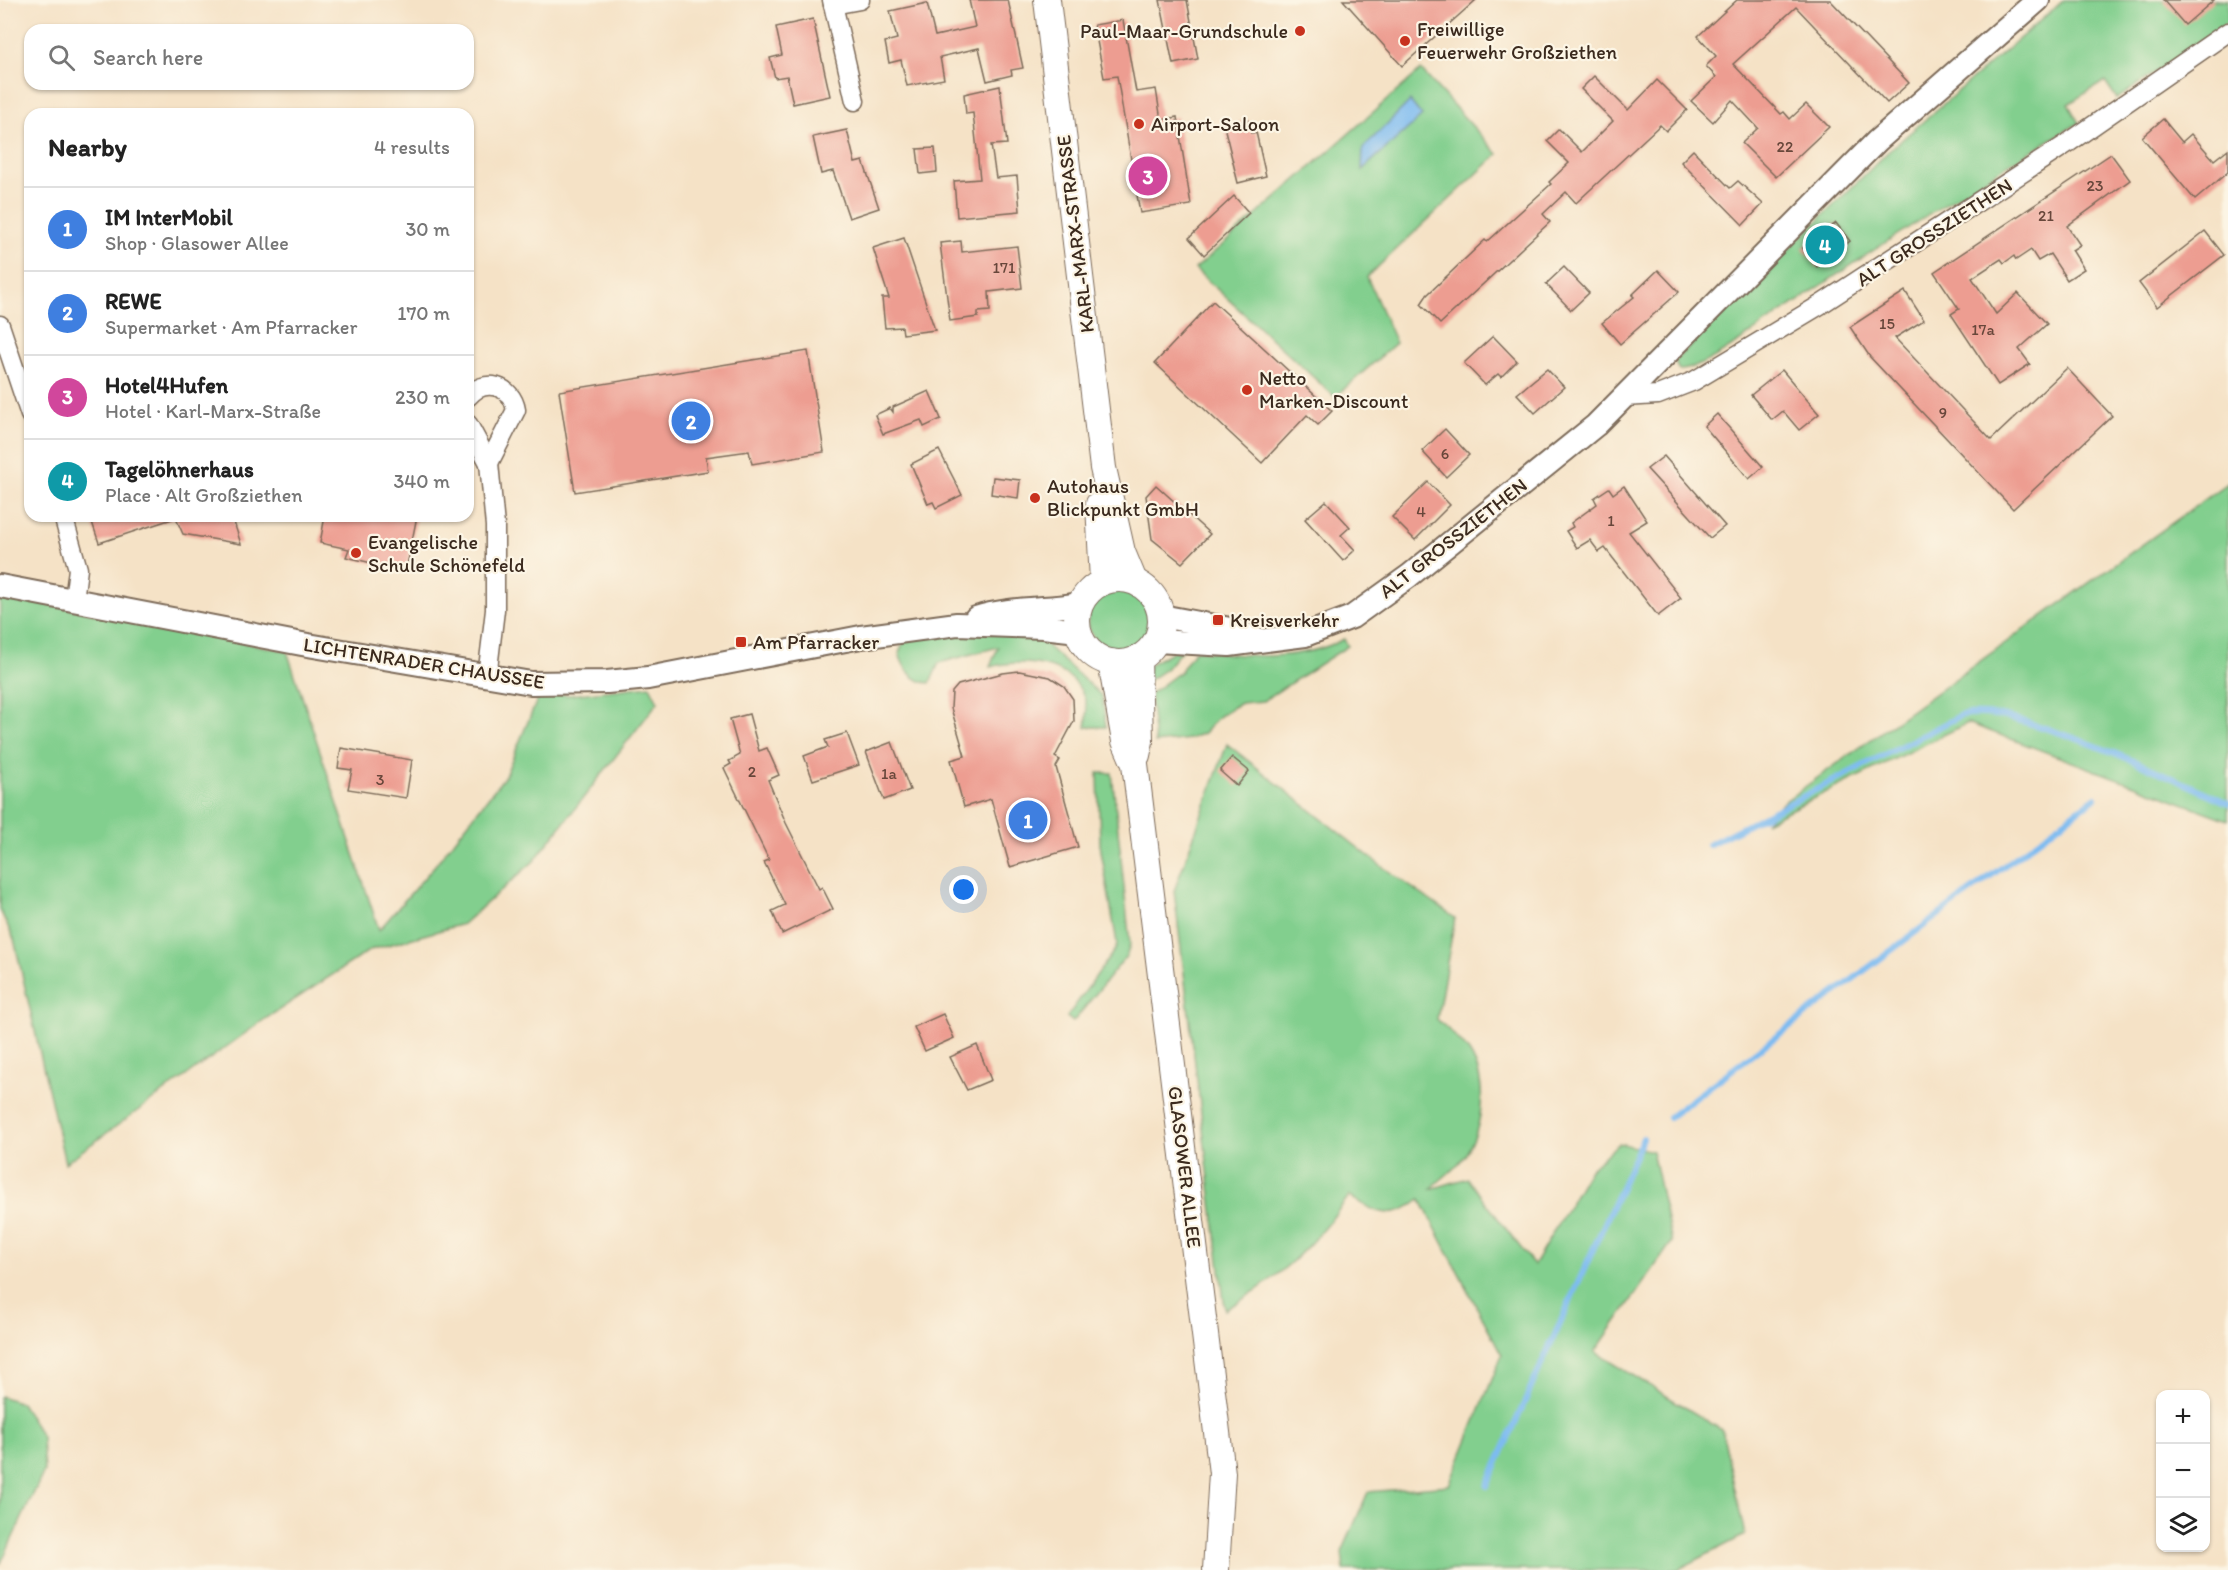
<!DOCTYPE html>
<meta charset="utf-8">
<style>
body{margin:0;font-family:Itim,sans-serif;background:#f6f6f6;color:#222}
.controls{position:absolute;right:18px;bottom:18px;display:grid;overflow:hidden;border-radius:12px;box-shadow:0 2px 4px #0004}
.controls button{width:54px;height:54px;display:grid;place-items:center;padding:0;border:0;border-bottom:2px solid #e0e0e0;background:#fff;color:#222;font:30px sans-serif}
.you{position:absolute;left:964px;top:890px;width:21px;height:21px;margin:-15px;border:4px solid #fff;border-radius:50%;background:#1a73e8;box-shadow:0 0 0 9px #1a73e833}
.badge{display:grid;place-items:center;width:39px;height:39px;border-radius:50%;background:#d93025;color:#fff;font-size:20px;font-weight:700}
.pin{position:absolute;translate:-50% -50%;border:3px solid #fff;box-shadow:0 2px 6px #0006}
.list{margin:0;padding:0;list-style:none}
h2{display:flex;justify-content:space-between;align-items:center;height:78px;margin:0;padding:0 24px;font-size:26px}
h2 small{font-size:20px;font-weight:400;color:#767676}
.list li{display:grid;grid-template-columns:39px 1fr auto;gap:18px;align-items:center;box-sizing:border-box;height:84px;padding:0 24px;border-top:2px solid #e0e0e0}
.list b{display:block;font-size:22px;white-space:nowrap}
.list p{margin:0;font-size:20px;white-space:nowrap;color:#767676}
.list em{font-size:20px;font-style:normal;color:#767676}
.icon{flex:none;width:33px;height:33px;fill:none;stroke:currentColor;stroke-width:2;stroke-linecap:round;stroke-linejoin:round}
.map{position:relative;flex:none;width:2228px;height:1570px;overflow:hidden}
.search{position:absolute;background:#fff;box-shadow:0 2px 4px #0004;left:24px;top:24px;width:450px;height:66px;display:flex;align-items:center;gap:15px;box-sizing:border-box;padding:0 21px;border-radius:18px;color:#767676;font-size:22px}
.panel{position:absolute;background:#fff;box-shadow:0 2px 4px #0004;left:24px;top:108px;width:450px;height:414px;border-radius:18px}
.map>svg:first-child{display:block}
.green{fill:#82cf8e;stroke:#5e7c56;stroke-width:1.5}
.water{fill:#7dbbf1;stroke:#5c7288;stroke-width:1.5}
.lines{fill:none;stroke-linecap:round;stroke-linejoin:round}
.stream{stroke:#7dbbf1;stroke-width:6}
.building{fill:#ed9d91}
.minor-casing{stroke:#7c6a59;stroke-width:21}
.tertiary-casing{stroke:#7c6a59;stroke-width:26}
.secondary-casing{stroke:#7c6a59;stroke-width:28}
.minor{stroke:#fff;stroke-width:18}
.tertiary{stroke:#fff;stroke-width:22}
.secondary{stroke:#fff;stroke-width:26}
.poi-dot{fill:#c8321e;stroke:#fcf5e5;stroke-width:2}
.labels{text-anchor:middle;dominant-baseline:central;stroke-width:4.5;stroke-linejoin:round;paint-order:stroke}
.number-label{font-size:16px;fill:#68473b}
.poi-label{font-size:20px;fill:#3b2a1e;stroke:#fcf5e5;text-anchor:start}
.street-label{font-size:20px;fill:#3b2a1e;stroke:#fcf5e5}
</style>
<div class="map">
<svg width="2228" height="1570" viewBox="0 0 2228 1570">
<rect width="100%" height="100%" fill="#fcf5e5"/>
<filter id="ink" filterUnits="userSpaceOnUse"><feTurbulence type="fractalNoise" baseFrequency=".0167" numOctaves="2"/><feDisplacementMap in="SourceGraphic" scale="12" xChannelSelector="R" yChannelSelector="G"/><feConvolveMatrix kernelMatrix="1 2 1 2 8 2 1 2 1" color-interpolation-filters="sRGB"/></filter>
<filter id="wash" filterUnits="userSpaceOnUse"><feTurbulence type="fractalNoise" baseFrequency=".008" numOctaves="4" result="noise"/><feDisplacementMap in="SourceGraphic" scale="24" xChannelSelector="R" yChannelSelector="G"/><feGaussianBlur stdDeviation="1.35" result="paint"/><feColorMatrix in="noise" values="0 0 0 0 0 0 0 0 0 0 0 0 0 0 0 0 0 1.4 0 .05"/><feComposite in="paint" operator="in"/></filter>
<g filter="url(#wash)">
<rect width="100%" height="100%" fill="#f5e2c6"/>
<!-- green -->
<g class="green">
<path d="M2064,0H2228V22L2117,99L2105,81L2068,104L2079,123C1969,186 1863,256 1759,328C1741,340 1699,371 1679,370L1676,365V359L1891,149Z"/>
<path d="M1421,70L1498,154L1367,277L1396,343L1335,397L1195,269Z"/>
<path d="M2228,483V820L1968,723L1765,822L1781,804Z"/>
<circle cx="1118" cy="620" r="30"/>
<path d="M0,595L287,651L379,930L436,864L505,776L540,693L569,695L650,686L658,702L534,861L463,924L370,950L265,1019L65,1163L14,939L0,910Z"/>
<path d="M1032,632L1102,696L1106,727H1086C1096,668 1034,655 990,667L998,647L939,663L930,683C914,683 903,668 899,653L903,643L909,640L956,634Z"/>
<path d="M1344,639L1348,646L1263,701L1241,703L1233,707L1219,716L1204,733L1190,739L1155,743L1150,694L1180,672L1195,650C1244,656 1298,663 1344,639Z"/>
<path d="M1173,651H1181L1166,669L1142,685L1149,665Z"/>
<path d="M1227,744L1380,865L1455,918L1437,1019C1447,1029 1461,1040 1469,1052C1490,1082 1483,1138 1458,1164C1450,1173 1439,1180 1431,1189L1467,1178L1534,1265L1590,1169L1619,1143L1652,1151L1672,1242L1595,1352L1722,1430L1745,1535L1677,1570H1344L1342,1552L1368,1492L1449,1485L1502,1355L1420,1199C1392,1222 1376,1213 1349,1196C1313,1246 1279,1279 1225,1310L1174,891Z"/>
<path d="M1098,773H1112L1130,944L1127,955L1073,1022L1067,1017L1116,948L1117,943L1100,845Z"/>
<path d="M0,1396L21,1403L42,1437L44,1471L0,1565Z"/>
</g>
<!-- water -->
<path class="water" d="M1410,101L1422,116L1362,170L1363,148Z"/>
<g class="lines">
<!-- stream -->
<g class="stream">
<path d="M1708,845L1962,715C1992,710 2020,721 2048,729C2110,749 2169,776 2228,803"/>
<path d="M1669,1117L2096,797"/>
<path d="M1487,1486L1643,1138"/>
</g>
</g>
<g id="blocks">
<!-- building -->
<g class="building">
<path d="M969,0H1008L1023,68L1011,70L1012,75L987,81L979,48L940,57L944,79L907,86L901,60L889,63L885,42L897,39L890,11L927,3L935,36L975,27Z"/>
<path d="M1160,0H1187L1198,59L1173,64Z"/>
<path d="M1343,0H1476L1402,66Z"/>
<path d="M1737,0H1830L1909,83L1887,103L1796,7L1733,64L1781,114L1784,112L1790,119L1806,104L1829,127L1776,177L1742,143L1758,128L1732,100L1713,122L1691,101L1716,77L1706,66L1716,56L1698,36Z"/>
<path d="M2163,0H2214L2185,25Z"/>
<path d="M813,19L830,96L793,104L787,76L775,78L770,58L782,55L776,27Z"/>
<path d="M1123,20L1136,92L1156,89L1161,120L1177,117L1191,205L1140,213L1117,76L1104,78L1094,25Z"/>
<path d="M1594,76L1628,110L1657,80L1687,110L1666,131L1660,125L1576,203L1566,192L1543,214L1550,222L1440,324L1421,304L1427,295L1485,240L1487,242L1551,184L1549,182L1569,163L1547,141L1559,129L1582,152L1613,121L1581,89Z"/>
<path d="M1000,86L1007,144L991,145L996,178L1017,176L1020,211L957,217L954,181L980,179L973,113L966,114L964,94Z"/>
<path d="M2163,119L2182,142L2191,134L2214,160L2228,149V172L2195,200L2142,137Z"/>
<path d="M1248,120L1251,133L1256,132L1266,176L1238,183L1224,126Z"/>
<path d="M847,130L855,163L863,161L879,208L849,218L833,171L821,174L813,137Z"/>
<path d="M935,148L937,172L920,174L917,149Z"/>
<path d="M1693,150L1730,188L1738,181L1763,204L1743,225L1681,162Z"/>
<path d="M2111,154L2130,180L2067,226L2080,245L2072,250L2084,269L2067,280L2050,254L2038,261L2031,250L2016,260L2014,256L2004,263L2001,259L1972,278L1996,314L2018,293L2047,324L2019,349L2030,364L1998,385L1951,314L1959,309L1934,272Z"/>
<path d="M1234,196L1249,213L1204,255L1189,238Z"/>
<path d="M1836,223L1850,241L1817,267L1803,248Z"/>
<path d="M2205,231L2224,255L2157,307L2139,283Z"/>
<path d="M904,238L935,330L903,334L902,327L885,328L882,298H889L873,248Z"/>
<path d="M961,241L962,252L1017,246L1022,288L989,292L990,311L978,312V317L950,321L940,243Z"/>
<path d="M1564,267L1589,293L1571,310L1546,284Z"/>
<path d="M1658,270L1679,292L1620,344L1602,323L1634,297L1632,295Z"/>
<path d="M1905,291L1924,320L1895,338L1991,440L2067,368L2112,416L2013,509L1870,357L1850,327Z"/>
<path d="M1213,301L1332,411L1318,425L1307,415L1262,463L1155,363Z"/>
<path d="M1493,336L1517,361L1501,377L1498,374L1485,385L1464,363Z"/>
<path d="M808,351L824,452L752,464L749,451L706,457L708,471L575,492L559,391Z"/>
<path d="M1547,369L1564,387L1535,413L1517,394Z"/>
<path d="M1782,370L1819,414L1799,430L1783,411L1772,420L1751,395Z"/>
<path d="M929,391L941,419L924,427L921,420L883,434L875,415L890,408L893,412V407Z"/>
<path d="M1717,414L1763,467L1749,479L1704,426Z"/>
<path d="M1445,429L1469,455L1446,477L1422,451Z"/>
<path d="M939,450L962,495L936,508L933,502L928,504L911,464Z"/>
<path d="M1664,456L1725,526L1710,538L1647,469Z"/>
<path d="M993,477L1020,480L1018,498L991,494Z"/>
<path d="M1428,482L1450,505L1415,540L1392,517Z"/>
<path d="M1156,485L1210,534L1182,563L1152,539L1146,496Z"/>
<path d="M1624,486L1647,521L1629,532L1681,598L1658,616L1605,548L1599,552L1590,540L1577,548L1566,531L1573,527L1571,523L1597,504L1594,498L1609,488L1613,494Z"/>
<path d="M1326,501L1350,527L1341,535L1355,550L1343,561L1305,519Z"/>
<path d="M90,516H171L172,519L99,543Z"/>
<path d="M175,516H232L241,544L183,534Z"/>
<path d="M325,516H417L406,571L346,557L349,549L320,543Z"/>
<path d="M1019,671L1050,677L1064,686L1073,699L1074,721L1055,757L1060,760L1056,767L1078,847L1010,867L991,799L964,807L951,760L965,756L951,708L952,692L958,685L1003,673Z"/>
<path d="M749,714L759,751L767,748L779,775L768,780L786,823L819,889L822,887L833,909L782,934L772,911L785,905L764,862L769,860L724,768L731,764L729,761L740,755L730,719Z"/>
<path d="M847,733L859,765L813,780L804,756L828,747L825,740Z"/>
<path d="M892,742L910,790L884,800L866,752Z"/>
<path d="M341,748L412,760L406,798L348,789L352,770L338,768Z"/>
<path d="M1232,757L1249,771L1237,786L1220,771Z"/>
<path d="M943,1014L954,1038L925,1051L914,1027Z"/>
<path d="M977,1045L991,1080L967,1090L950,1057Z"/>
</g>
</g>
</g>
<g filter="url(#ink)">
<use href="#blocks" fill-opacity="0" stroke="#7c6a59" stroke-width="1.5"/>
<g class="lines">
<defs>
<g id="minor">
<path d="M832,0L855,101"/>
<path d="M833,5L860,0"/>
<path d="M0,325L30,415"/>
<path d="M468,397C484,377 512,385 516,410L489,463"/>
<path d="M1624,397L1658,395L1694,381L1820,305L2068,143L2228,32"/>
<path d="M468,424L489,463L495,526V610L487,677"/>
<path d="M63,516L78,569L74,600"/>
</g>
<g id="tertiary">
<path d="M0,586L302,644L531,683L607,682L648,678L861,637L957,624L1043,627L1078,631"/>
<path d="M1161,616L1230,629L1258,639"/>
<path d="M976,618C1010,607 1045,610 1080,604"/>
<path d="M1156,641L1229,645L1305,635L1352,617L1409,576L1596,425L1877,141L2038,0"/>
</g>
<g id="secondary">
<path d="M1047,0L1103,468L1122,552L1134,581"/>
<path d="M1099,504L1103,581"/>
<circle cx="1119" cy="621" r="42"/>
<path d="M1111,662L1125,741L1135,764L1222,1473L1216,1570"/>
<path d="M1137,755L1140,741L1138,658"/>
</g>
</defs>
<!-- minor casing -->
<use href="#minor" class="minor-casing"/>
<!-- tertiary casing -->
<use href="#tertiary" class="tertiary-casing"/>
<!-- secondary casing -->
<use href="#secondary" class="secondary-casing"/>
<!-- minor -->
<use href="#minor" class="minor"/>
<!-- tertiary -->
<use href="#tertiary" class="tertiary"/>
<!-- secondary -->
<use href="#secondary" class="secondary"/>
</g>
</g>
<!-- markers -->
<g class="poi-dot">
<circle cx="1300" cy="31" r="6"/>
<circle cx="1405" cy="41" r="6"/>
<circle cx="1139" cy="124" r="6"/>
<circle cx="1247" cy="390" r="6"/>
<circle cx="1035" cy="498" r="6"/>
<circle cx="356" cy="553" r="6"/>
<rect x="1212" y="614" width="12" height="12" rx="3"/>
<rect x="735" y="636" width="12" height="12" rx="3"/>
</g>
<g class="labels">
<!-- number labels -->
<g class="number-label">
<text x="1785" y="146">22</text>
<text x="2095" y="185">23</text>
<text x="2046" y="215">21</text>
<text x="1004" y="267">171</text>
<text x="1887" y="323">15</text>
<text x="1983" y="329">17a</text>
<text x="1943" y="412">9</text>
<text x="1445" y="453">6</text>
<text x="1421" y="511">4</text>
<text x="1611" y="520">1</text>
<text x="752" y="771">2</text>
<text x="889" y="773">1a</text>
<text x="380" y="779">3</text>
</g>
<!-- poi labels -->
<g class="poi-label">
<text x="1417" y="29">Freiwillige<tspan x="1417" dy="23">Feuerwehr Großziethen</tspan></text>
<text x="1288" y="31" text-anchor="end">Paul-Maar-Grundschule</text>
<text x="1151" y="124">Airport-Saloon</text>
<text x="1259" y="378">Netto<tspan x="1259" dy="23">Marken-Discount</tspan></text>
<text x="1047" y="486">Autohaus<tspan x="1047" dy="23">Blickpunkt GmbH</tspan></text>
<text x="368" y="542">Evangelische<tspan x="368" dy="23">Schule Schönefeld</tspan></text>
<text x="1230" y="620">Kreisverkehr</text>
<text x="753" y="642">Am Pfarracker</text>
</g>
<!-- street labels -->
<g class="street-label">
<text transform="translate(1934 232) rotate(-33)">ALT GROSSZIETHEN</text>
<text transform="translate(1075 234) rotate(-97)">KARL-MARX-STRASSE</text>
<text transform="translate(1453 538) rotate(-38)">ALT GROSSZIETHEN</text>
<text transform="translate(424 663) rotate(9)">LICHTENRADER CHAUSSEE</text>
<text transform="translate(1185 1167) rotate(83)">GLASOWER ALLEE</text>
</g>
</g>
</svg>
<div class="controls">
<button>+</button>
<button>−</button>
<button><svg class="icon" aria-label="layers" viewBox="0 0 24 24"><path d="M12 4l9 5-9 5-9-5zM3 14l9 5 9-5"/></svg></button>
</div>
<div class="you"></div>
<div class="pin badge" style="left:1028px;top:820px;background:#3f7fe0">1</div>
<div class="pin badge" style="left:691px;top:421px;background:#3f7fe0">2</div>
<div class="pin badge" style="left:1148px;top:176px;background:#d1479c">3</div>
<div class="pin badge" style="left:1825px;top:245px;background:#0f9aa8">4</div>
<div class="search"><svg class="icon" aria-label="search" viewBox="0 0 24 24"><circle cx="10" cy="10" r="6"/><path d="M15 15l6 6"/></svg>Search here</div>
<section class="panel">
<h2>Nearby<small>4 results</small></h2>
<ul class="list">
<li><span class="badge" style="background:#3f7fe0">1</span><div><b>IM InterMobil</b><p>Shop · Glasower Allee</p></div><em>30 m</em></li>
<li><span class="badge" style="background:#3f7fe0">2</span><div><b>REWE</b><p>Supermarket · Am Pfarracker</p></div><em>170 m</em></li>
<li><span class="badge" style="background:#d1479c">3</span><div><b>Hotel4Hufen</b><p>Hotel · Karl-Marx-Straße</p></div><em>230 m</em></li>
<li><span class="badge" style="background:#0f9aa8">4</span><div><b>Tagelöhnerhaus</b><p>Place · Alt Großziethen</p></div><em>340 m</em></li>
</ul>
</section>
</div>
